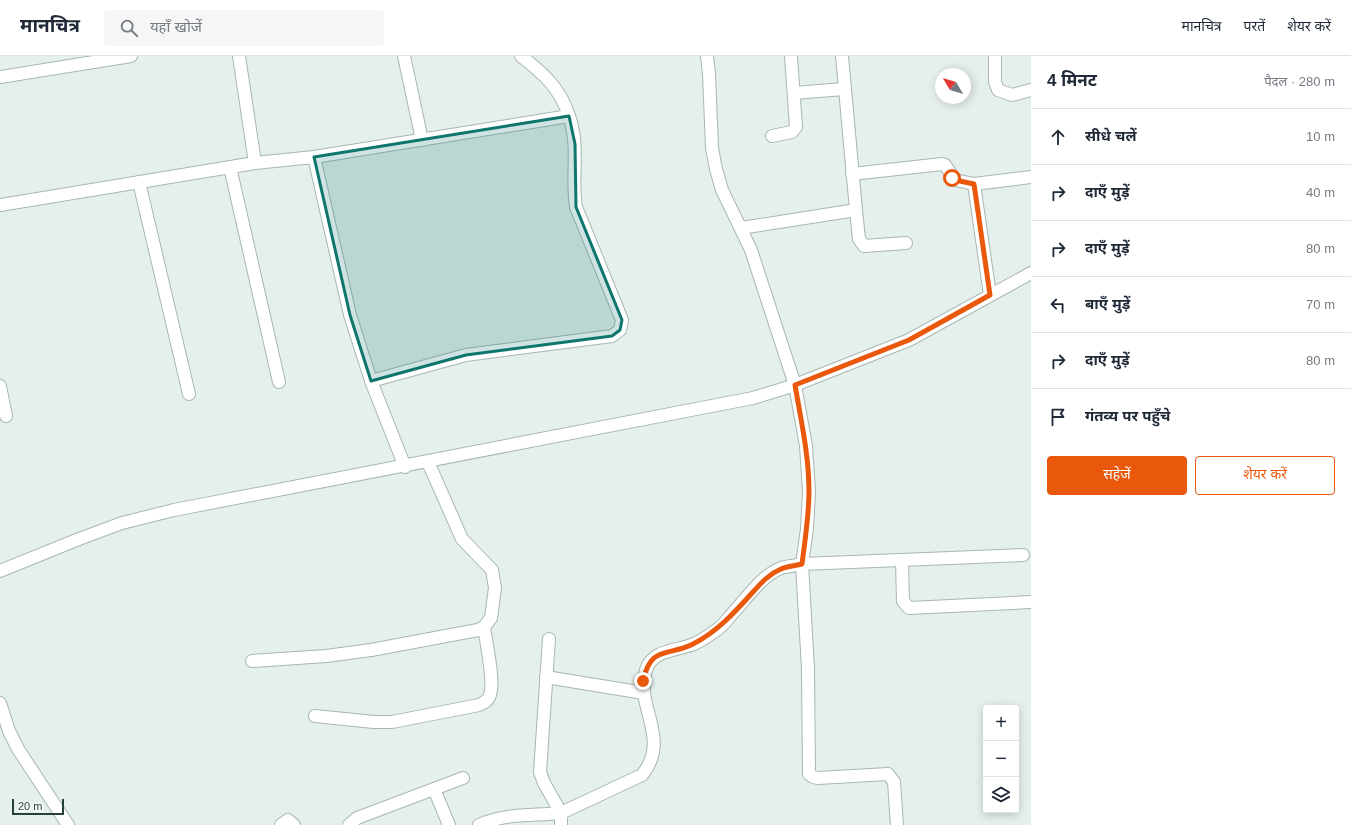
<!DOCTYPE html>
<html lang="hi">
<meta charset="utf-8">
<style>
body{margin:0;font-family:Arial,"Noto Sans Devanagari",sans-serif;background:#f6f6f7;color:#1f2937}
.controls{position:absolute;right:12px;bottom:12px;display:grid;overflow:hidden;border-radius:4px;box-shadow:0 2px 10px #0003}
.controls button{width:36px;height:36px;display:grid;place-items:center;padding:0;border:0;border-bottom:1px solid #e0e1e3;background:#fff;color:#1f2937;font:20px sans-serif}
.compass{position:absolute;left:935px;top:12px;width:36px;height:36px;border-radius:50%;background:#fff;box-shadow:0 2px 10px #0003;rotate:308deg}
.scale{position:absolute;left:12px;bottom:10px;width:52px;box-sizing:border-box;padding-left:4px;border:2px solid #24413b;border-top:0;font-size:11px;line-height:14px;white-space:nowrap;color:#24413b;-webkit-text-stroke:3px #f6fbf9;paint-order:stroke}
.stop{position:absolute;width:12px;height:12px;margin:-9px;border:3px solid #ea580c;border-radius:50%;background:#fff}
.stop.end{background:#ea580c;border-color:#fff;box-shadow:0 1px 4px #0008}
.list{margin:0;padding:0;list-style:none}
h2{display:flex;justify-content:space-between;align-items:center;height:52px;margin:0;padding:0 16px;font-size:17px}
h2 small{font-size:13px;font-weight:400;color:#747a83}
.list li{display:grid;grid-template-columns:26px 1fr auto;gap:12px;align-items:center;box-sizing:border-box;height:56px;padding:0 16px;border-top:1px solid #e0e1e3}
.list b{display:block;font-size:15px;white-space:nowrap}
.list em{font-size:13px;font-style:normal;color:#747a83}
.actions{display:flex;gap:8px;padding:12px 16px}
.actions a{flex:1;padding:9px 0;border:1px solid #ea580c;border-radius:4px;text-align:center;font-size:14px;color:#ea580c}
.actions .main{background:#ea580c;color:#fff}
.icon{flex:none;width:22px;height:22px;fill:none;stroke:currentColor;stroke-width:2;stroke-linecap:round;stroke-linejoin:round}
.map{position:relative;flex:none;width:1031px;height:769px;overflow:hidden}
header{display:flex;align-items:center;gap:24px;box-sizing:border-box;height:56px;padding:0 20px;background:#fff;border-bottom:1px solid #e0e1e3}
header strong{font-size:19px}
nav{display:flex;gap:22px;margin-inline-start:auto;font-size:14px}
.search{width:280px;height:36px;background:#f6f6f7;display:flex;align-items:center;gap:10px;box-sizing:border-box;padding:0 14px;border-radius:4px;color:#747a83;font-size:15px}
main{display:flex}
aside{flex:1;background:#fff}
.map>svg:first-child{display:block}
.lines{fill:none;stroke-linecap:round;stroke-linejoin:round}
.street-casing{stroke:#a7b7b3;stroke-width:14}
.street{stroke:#fff;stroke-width:12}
.route{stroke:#ea580c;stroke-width:5}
.marked{fill:#0f766e;fill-opacity:0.2;stroke:#0f766e;stroke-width:3;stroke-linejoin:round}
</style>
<header>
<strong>मानचित्र</strong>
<div class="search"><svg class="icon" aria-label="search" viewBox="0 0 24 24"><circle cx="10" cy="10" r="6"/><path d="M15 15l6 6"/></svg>यहाँ खोजें</div>
<nav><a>मानचित्र</a><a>परतें</a><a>शेयर करें</a></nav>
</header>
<main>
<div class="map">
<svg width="1031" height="769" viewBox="0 0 1031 769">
<rect width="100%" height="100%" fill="#e5efeb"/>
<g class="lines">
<defs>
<g id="street">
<path d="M239,0L255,107"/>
<path d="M404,0L422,84"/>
<path d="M521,0C544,18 560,32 569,60"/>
<path d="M995,0V26L998,34L1012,39L1031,34"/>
<path d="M0,21L131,0"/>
<path d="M794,37L844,33"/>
<path d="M772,80L792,76L796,71L791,0"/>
<path d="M230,111L279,326"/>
<path d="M852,118L942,108L945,109L955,124L974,128L990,239"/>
<path d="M139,126L189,338"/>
<path d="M974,128L1031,121"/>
<path d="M0,149L255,107L314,101L569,60C580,90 571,121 576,151L622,264L620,274L612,280L466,299L371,325L350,259L314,101"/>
<path d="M856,154L859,183L864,190L906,187"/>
<path d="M741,172L856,154L842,0"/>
<path d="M371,325L405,411"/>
<path d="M0,330L6,360"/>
<path d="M902,504L903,545L909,552L1031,546"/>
<path d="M0,515L79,483L122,467L174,454L753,342L795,329L909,284L1031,217"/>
<path d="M252,605L326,600L371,594L478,574L484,571L491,562L495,532L492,514L462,483L428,406"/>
<path d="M546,621L644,637"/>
<path d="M0,647L9,675L18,693L68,769"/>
<path d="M315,660L374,666H392L479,649C484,647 488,645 490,639C495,626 486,586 484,571"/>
<path d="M434,733L449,769"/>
<path d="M281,769L288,764L294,769"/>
<path d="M349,769L357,762L463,722"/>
<path d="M479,769C505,757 533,760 561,757L544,727L540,716L549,583"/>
<path d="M561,769V757L642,719C672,682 634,650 646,614C652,594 675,595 691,589C700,586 708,580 715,575C722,571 727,564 732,558C746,543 761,520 781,512C787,510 795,510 802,508L807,473L809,435L806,390L795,329L751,194L722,134L716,113L712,92L709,18L707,0"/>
<path d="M897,769L894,726L888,718L818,722L813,721L809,718L808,613L802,508L1023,499"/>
</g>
</defs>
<!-- street casing -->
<use href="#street" class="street-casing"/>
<!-- street -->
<use href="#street" class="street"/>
</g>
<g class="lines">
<!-- route -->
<path class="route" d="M643,625C651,589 667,601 693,588C717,576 735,556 753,536C761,527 769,518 781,513C787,510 795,510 802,508C805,484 809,460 809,435C809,400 801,364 795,329L909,284L990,239L974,128L955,124L952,122"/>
</g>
<!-- marked area -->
<path class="marked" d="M569,60L575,88L576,151L622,264L620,274L612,280L466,299L371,325L350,259L314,101Z"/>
</svg>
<div class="controls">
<button>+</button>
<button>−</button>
<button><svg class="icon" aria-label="layers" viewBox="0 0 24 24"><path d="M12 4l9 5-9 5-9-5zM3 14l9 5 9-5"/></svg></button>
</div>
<svg class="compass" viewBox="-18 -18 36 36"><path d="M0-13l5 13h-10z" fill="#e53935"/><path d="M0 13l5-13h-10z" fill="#747a83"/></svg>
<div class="scale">20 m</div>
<div class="stop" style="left:952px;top:122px"></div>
<div class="stop end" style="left:643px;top:625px"></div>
</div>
<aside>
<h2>4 मिनट<small>पैदल · 280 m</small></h2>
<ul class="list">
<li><svg class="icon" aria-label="ahead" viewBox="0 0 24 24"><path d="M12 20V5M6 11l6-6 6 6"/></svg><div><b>सीधे चलें</b></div><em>10 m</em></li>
<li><svg class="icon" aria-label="right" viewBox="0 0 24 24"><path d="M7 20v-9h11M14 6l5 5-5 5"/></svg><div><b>दाएँ मुड़ें</b></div><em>40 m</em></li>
<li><svg class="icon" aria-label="right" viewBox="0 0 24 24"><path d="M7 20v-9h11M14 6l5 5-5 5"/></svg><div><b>दाएँ मुड़ें</b></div><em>80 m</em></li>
<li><svg class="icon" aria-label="left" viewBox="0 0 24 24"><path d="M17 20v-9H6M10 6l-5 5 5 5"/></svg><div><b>बाएँ मुड़ें</b></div><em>70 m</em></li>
<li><svg class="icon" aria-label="right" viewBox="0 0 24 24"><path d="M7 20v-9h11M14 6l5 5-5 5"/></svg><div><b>दाएँ मुड़ें</b></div><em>80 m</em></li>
<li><svg class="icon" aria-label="arrive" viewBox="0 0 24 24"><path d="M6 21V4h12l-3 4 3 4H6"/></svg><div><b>गंतव्य पर पहुँचे</b></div></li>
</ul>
<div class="actions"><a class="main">सहेजें</a><a>शेयर करें</a></div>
</aside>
</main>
